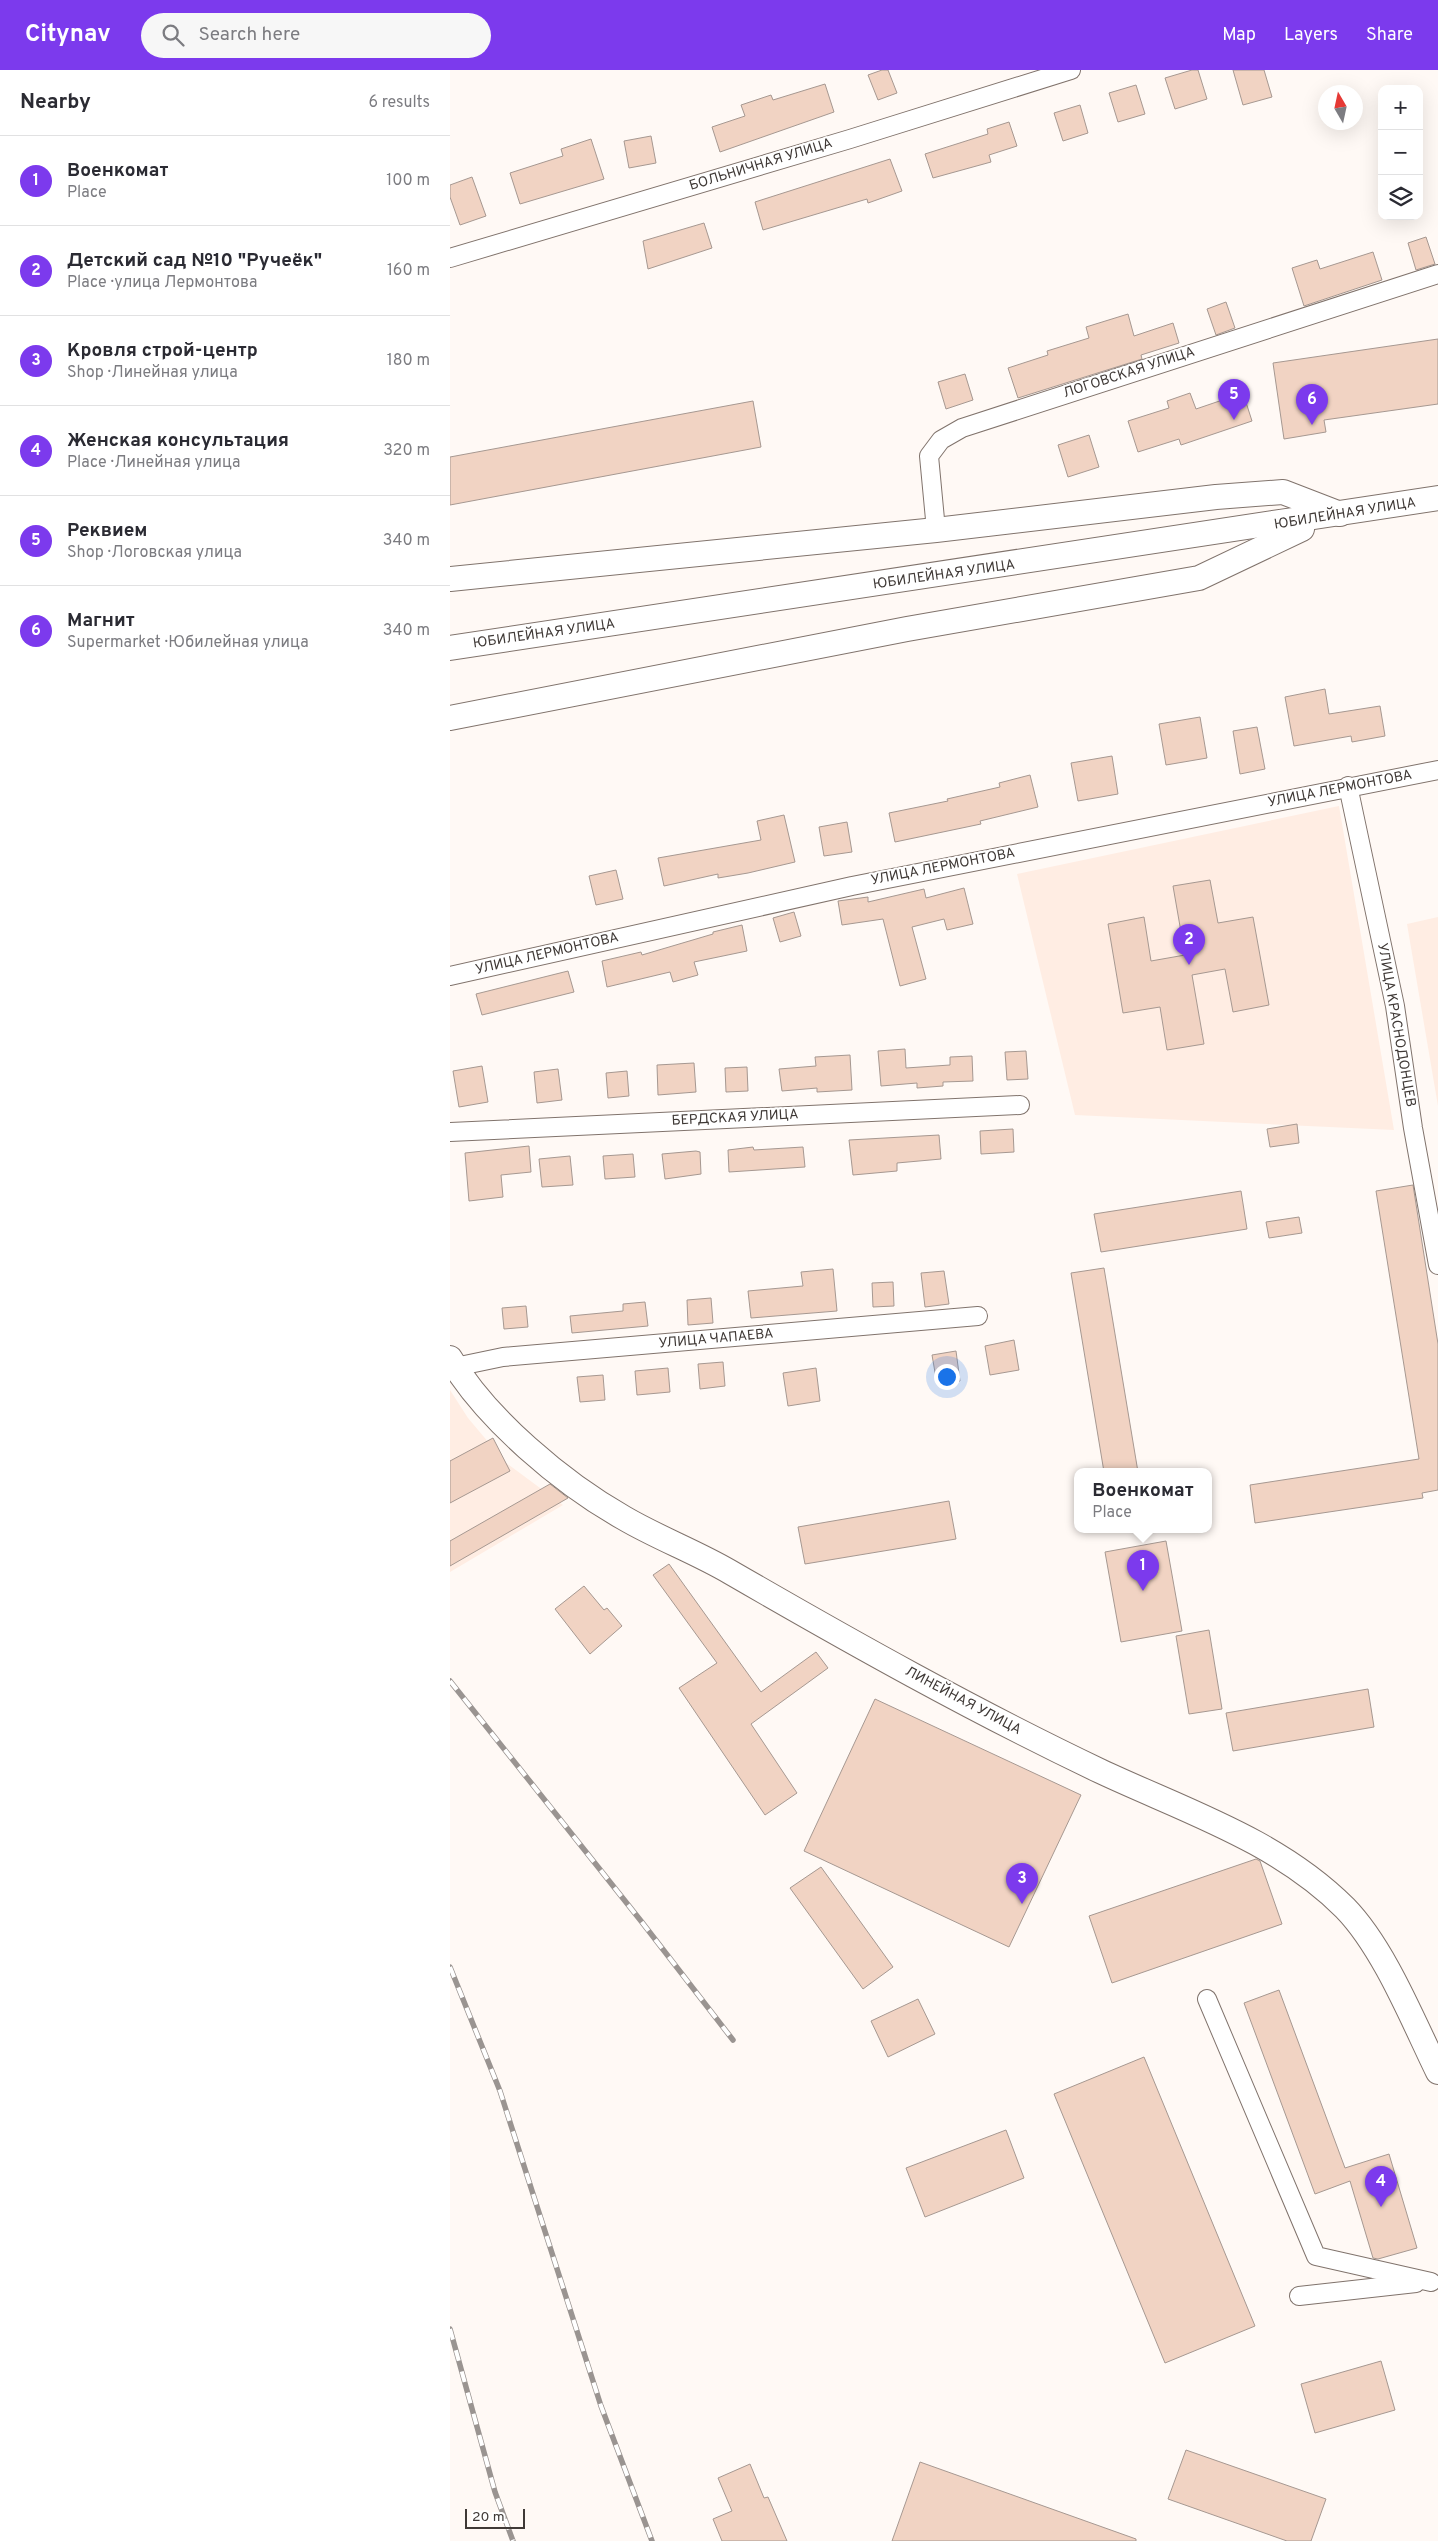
<!DOCTYPE html>
<meta charset="utf-8">
<style>
body{margin:0;font-family:Overpass,sans-serif;background:#f7f7f7;color:#2b2b33}
.controls{position:absolute;right:15px;top:15px;display:grid;overflow:hidden;border-radius:10px;box-shadow:0 5px 20px #0002}
.controls button{width:45px;height:45px;display:grid;place-items:center;padding:0;border:0;border-bottom:1px solid #e1e1e2;background:#fff;color:#2b2b33;font:25px sans-serif}
.compass{position:absolute;left:868px;top:15px;width:45px;height:45px;border-radius:50%;background:#fff;box-shadow:0 5px 20px #0002;rotate:351deg}
.scale{position:absolute;left:15px;bottom:12px;width:60px;box-sizing:border-box;padding-left:5px;border:2px solid #3f3936;border-top:0;font-size:14px;line-height:18px;white-space:nowrap;color:#3f3936;-webkit-text-stroke:4px #fff;paint-order:stroke}
.you{position:absolute;left:496px;top:1306px;width:18px;height:18px;margin:-12px;border:4px solid #fff;border-radius:50%;background:#1a73e8;box-shadow:0 0 0 8px #1a73e833}
.badge{display:grid;place-items:center;width:32px;height:32px;border-radius:50%;background:#7c3aed;color:#fff;font-size:16px;font-weight:700}
.pin{position:absolute;translate:-50% -41px;filter:drop-shadow(0 1px 2px #0008)}
.pin::after{content:'';position:absolute;top:26px;width:18px;height:15px;background:inherit;clip-path:polygon(0 0,100% 0,50% 100%)}
.popup{position:absolute;left:624px;top:1398px;width:138px;height:65px;box-sizing:border-box;display:grid;place-content:center;border-radius:10px;background:#fff;filter:drop-shadow(0 1px 4px #0005);font-size:16px;white-space:nowrap;color:#7c7c81}
.popup b{font-size:19px;color:#2b2b33}
.popup::after{content:'';position:absolute;left:50%;top:100%;margin-left:-10px;border:10px solid transparent;border-top-color:#fff}
.list{margin:0;padding:0;list-style:none}
h2{display:flex;justify-content:space-between;align-items:center;height:65px;margin:0;padding:0 20px;font-size:21px}
h2 small{font-size:16px;font-weight:400;color:#7c7c81}
.list li{display:grid;grid-template-columns:32px 1fr auto;gap:15px;align-items:center;box-sizing:border-box;height:90px;padding:0 20px;border-top:1px solid #e1e1e2}
.list b{display:block;font-size:19px;white-space:nowrap}
.list p{margin:0;font-size:16px;white-space:nowrap;color:#7c7c81}
.list em{font-size:16px;font-style:normal;color:#7c7c81}
.icon{flex:none;width:28px;height:28px;fill:none;stroke:currentColor;stroke-width:2;stroke-linecap:round;stroke-linejoin:round}
.map{position:relative;flex:none;width:988px;height:2471px;overflow:hidden}
header{display:flex;align-items:center;gap:30px;box-sizing:border-box;height:70px;padding:0 25px;background:#7c3aed;color:#fff}
header strong{font-size:24px}
nav{display:flex;gap:28px;margin-inline-start:auto;font-size:18px}
.search{width:350px;height:45px;background:#f7f7f7;display:flex;align-items:center;gap:12px;box-sizing:border-box;padding:0 18px;border-radius:28px;color:#7c7c81;font-size:19px}
main{display:flex}
aside{flex:1;background:#fff}
.map>svg:first-child{display:block}
.built{fill:#ffede3}
.building{fill:#f1d3c3;stroke:#a69891}
.lines{fill:none;stroke-linecap:round;stroke-linejoin:round}
.minor-casing{stroke:#80736c;stroke-width:20}
.secondary-casing{stroke:#80736c;stroke-width:26}
.minor{stroke:#fff;stroke-width:18}
.secondary{stroke:#fff;stroke-width:24}
.rail-casing{stroke:#9a9491;stroke-width:5.5}
.rail{stroke:#fff;stroke-width:4;stroke-dasharray:11;stroke-linecap:butt}
.labels{text-anchor:middle;dominant-baseline:central;stroke-width:4;stroke-linejoin:round;paint-order:stroke}
.street-label{font-size:14px;fill:#3f3936;stroke:#fff}
</style>
<header>
<strong>Citynav</strong>
<div class="search"><svg class="icon" aria-label="search" viewBox="0 0 24 24"><circle cx="10" cy="10" r="6"/><path d="M15 15l6 6"/></svg>Search here</div>
<nav><a>Map</a><a>Layers</a><a>Share</a></nav>
</header>
<main>
<aside>
<h2>Nearby<small>6 results</small></h2>
<ul class="list">
<li><span class="badge">1</span><div><b>Военкомат</b><p>Place</p></div><em>100 m</em></li>
<li><span class="badge">2</span><div><b>Детский сад №10 &quot;Ручеёк&quot;</b><p>Place · улица Лермонтова</p></div><em>160 m</em></li>
<li><span class="badge">3</span><div><b>Кровля строй-центр</b><p>Shop · Линейная улица</p></div><em>180 m</em></li>
<li><span class="badge">4</span><div><b>Женская консультация</b><p>Place · Линейная улица</p></div><em>320 m</em></li>
<li><span class="badge">5</span><div><b>Реквием</b><p>Shop · Логовская улица</p></div><em>340 m</em></li>
<li><span class="badge">6</span><div><b>Магнит</b><p>Supermarket · Юбилейная улица</p></div><em>340 m</em></li>
</ul>
</aside>
<div class="map">
<svg width="988" height="2471" viewBox="0 0 988 2471">
<rect width="100%" height="100%" fill="#fff9f5"/>
<!-- built -->
<g class="built">
<path d="M889,736L944,1060L625,1045L567,804Z"/>
<path d="M988,847V1036L957,854Z"/>
<path d="M0,1320L18,1348L55,1392L113,1435L0,1502Z"/>
</g>
<!-- building -->
<g class="building">
<path d="M432,0H438L447,23L428,30L418,5Z"/>
<path d="M742,0H748L757,29L725,39L715,8Z"/>
<path d="M783,0H814L822,27L793,35Z"/>
<path d="M375,14L384,42L270,82L262,57L295,46L291,35L321,25L323,30Z"/>
<path d="M686,15L695,44L668,52L659,23Z"/>
<path d="M630,35L638,63L613,71L604,43Z"/>
<path d="M559,52L567,76L539,85L541,92L483,108L475,84L538,64L537,59Z"/>
<path d="M201,66L206,93L179,98L174,71Z"/>
<path d="M141,69L154,109L70,134L60,103L113,86L111,79Z"/>
<path d="M440,89L452,121L418,133L417,129L313,160L305,132Z"/>
<path d="M22,107L36,146L10,155L0,127V115Z"/>
<path d="M254,153L262,178L198,199L193,171Z"/>
<path d="M976,167L985,194L966,200L958,173Z"/>
<path d="M923,182L932,210L854,236L842,198L867,190L870,199Z"/>
<path d="M776,232L785,258L766,265L757,239Z"/>
<path d="M678,244L684,266L723,253L729,273L691,285L692,289L568,328L558,298L598,285L597,281L639,268L636,257Z"/>
<path d="M988,269V334L874,350L876,362L834,369L823,293Z"/>
<path d="M515,304L523,330L496,339L488,312Z"/>
<path d="M740,323L746,339L793,323L802,351L731,375L729,369L688,382L678,351L719,338L717,331Z"/>
<path d="M303,331L311,377L0,435V387Z"/>
<path d="M639,365L649,397L618,407L608,375Z"/>
<path d="M875,619L879,644L930,636L935,666L902,672L901,666L844,676L835,627Z"/>
<path d="M750,647L757,688L716,695L709,654Z"/>
<path d="M807,657L815,699L790,704L783,661Z"/>
<path d="M662,686L668,724L628,731L621,693Z"/>
<path d="M580,705L588,737L530,751L531,754L445,772L439,743L498,731L497,729L550,717L549,713Z"/>
<path d="M334,745L345,792L298,803L268,808V804L214,816L208,788L311,770L307,751Z"/>
<path d="M397,752L402,782L374,786L369,757Z"/>
<path d="M166,800L173,829L146,835L139,806Z"/>
<path d="M760,810L768,853L803,847L819,935L783,942L775,899L742,905L754,974L717,980L710,937L673,943L658,854L694,847L701,891L735,885L723,816Z"/>
<path d="M514,818L523,854L497,860L494,849L462,857L476,909L450,916L433,849L392,855L388,831L418,827V832L474,819L476,828Z"/>
<path d="M344,842L351,866L330,872L323,848Z"/>
<path d="M292,855L297,881L244,892L248,905L223,912L220,902L157,917L152,891L191,882L192,885L263,864V862Z"/>
<path d="M118,901L124,922L32,945L26,924Z"/>
<path d="M455,979L456,998L500,995V987L522,986L523,1011L493,1012V1016L467,1018V1013L431,1016L428,981Z"/>
<path d="M576,981L578,1009L557,1010L555,982Z"/>
<path d="M400,985L402,1020L367,1022V1018L332,1021L329,999L366,996L365,987Z"/>
<path d="M244,993L246,1022L208,1025L207,995Z"/>
<path d="M32,996L38,1032L9,1037L3,1001Z"/>
<path d="M297,997L298,1021L276,1022L275,998Z"/>
<path d="M108,999L112,1030L87,1033L84,1002Z"/>
<path d="M177,1001L179,1026L158,1028L156,1003Z"/>
<path d="M847,1054L849,1073L820,1077L817,1059Z"/>
<path d="M563,1059L564,1082L531,1084L530,1061Z"/>
<path d="M489,1065L491,1089L447,1093V1101L403,1105L399,1070Z"/>
<path d="M79,1076L81,1102L51,1105L53,1127L19,1131L15,1083Z"/>
<path d="M303,1077L304,1080L353,1077L355,1097L279,1102L278,1080Z"/>
<path d="M246,1081L250,1082L251,1104L215,1109L212,1084Z"/>
<path d="M183,1084L185,1107L155,1109L153,1086Z"/>
<path d="M120,1086L123,1115L92,1117L89,1089Z"/>
<path d="M963,1115L988,1274V1420L972,1423L973,1428L805,1453L800,1415L969,1389L926,1121Z"/>
<path d="M791,1121L797,1159L651,1182L644,1144Z"/>
<path d="M849,1147L852,1163L819,1168L816,1152Z"/>
<path d="M654,1198L688,1402H654L621,1203Z"/>
<path d="M383,1199L387,1241L301,1248L298,1221L353,1216L351,1202Z"/>
<path d="M494,1201L499,1234L475,1237L471,1203Z"/>
<path d="M443,1212L444,1236L423,1237L422,1213Z"/>
<path d="M261,1228L263,1253L238,1255L237,1230Z"/>
<path d="M195,1232L198,1256L122,1263L120,1246L173,1241V1234Z"/>
<path d="M76,1236L78,1257L54,1259L52,1238Z"/>
<path d="M564,1270L569,1300L540,1305L535,1276Z"/>
<path d="M506,1281L510,1311L487,1314L482,1285Z"/>
<path d="M273,1292L275,1316L250,1319L248,1294Z"/>
<path d="M218,1298L220,1322L187,1325L185,1301Z"/>
<path d="M366,1298L370,1331L338,1336L333,1303Z"/>
<path d="M153,1305L155,1330L130,1332L127,1307Z"/>
<path d="M43,1368L60,1401L0,1433V1391Z"/>
<path d="M100,1414L118,1428L0,1496V1471Z"/>
<path d="M499,1431L506,1469L355,1494L348,1457Z"/>
<path d="M716,1471L732,1561L671,1572L655,1482Z"/>
<path d="M219,1494L311,1622L366,1582L378,1598L301,1654L347,1723L315,1745L229,1618L267,1593L203,1505Z"/>
<path d="M134,1516L154,1540L157,1538L172,1556L140,1584L105,1539Z"/>
<path d="M759,1560L772,1639L739,1644L726,1566Z"/>
<path d="M918,1619L924,1657L783,1681L776,1643Z"/>
<path d="M425,1629L631,1725L559,1877L354,1781Z"/>
<path d="M806,1789L810,1791L832,1854L662,1913L639,1846Z"/>
<path d="M371,1797L443,1897L413,1919L340,1818Z"/>
<path d="M829,1920L895,2098L939,2084L967,2178L928,2189L923,2188L900,2111L865,2124L794,1933Z"/>
<path d="M468,1929L485,1964L438,1987L421,1951Z"/>
<path d="M694,1987L805,2256L715,2293L604,2024Z"/>
<path d="M556,2060L574,2108L475,2147L456,2098Z"/>
<path d="M931,2291L945,2340L865,2363L851,2314Z"/>
<path d="M736,2380L876,2429L861,2471H837L718,2429Z"/>
<path d="M470,2392L686,2469V2471H442Z"/>
<path d="M300,2394L314,2428L318,2427L337,2471H272L263,2449L282,2441L268,2408Z"/>
</g>
<g class="lines">
<defs>
<g id="minor">
<path d="M0,188L400,69L621,0"/>
<path d="M486,460L479,386L491,370L512,358L988,204"/>
<path d="M898,716L945,936L963,1058L988,1195"/>
<path d="M0,906L402,816L988,700"/>
<path d="M0,1062L570,1035"/>
<path d="M5,1297L53,1287L528,1246"/>
<path d="M757,1929L866,2186L981,2212"/>
<path d="M849,2226L966,2213"/>
</g>
<g id="secondary">
<path d="M0,509L486,460L766,427L833,422L890,444"/>
<path d="M0,578L988,428"/>
<path d="M0,648L457,559L749,508L852,459"/>
<path d="M0,1288C36,1349 112,1413 174,1448C208,1468 246,1482 280,1502C401,1572 524,1641 650,1701C735,1741 827,1770 895,1838C934,1878 963,1951 988,2002"/>
</g>
</defs>
<!-- minor casing -->
<use href="#minor" class="minor-casing"/>
<!-- secondary casing -->
<use href="#secondary" class="secondary-casing"/>
<!-- minor -->
<use href="#minor" class="minor"/>
<!-- secondary -->
<use href="#secondary" class="secondary"/>
<defs>
<g id="rail">
<path d="M0,1611L191,1851L283,1970"/>
<path d="M0,1897L50,2021L151,2336L202,2471"/>
<path d="M0,2259L45,2422L63,2471"/>
</g>
</defs>
<!-- rail casing -->
<use href="#rail" class="rail-casing"/>
<!-- rail -->
<use href="#rail" class="rail"/>
</g>
<g class="labels">
<!-- street labels -->
<g class="street-label">
<text transform="translate(311 95) rotate(-17)">БОЛЬНИЧНАЯ УЛИЦА</text>
<text transform="translate(679 303) rotate(-18)">ЛОГОВСКАЯ УЛИЦА</text>
<text transform="translate(895 444) rotate(-9)">ЮБИЛЕЙНАЯ УЛИЦА</text>
<text transform="translate(494 505) rotate(-8)">ЮБИЛЕЙНАЯ УЛИЦА</text>
<text transform="translate(94 564) rotate(-8)">ЮБИЛЕЙНАЯ УЛИЦА</text>
<text transform="translate(890 719) rotate(-11)">УЛИЦА ЛЕРМОНТОВА</text>
<text transform="translate(493 797) rotate(-11)">УЛИЦА ЛЕРМОНТОВА</text>
<text transform="translate(97 884) rotate(-13)">УЛИЦА ЛЕРМОНТОВА</text>
<text transform="translate(946 955) rotate(80)">УЛИЦА КРАСНОДОНЦЕВ</text>
<text transform="translate(285 1048) rotate(-3)">БЕРДСКАЯ УЛИЦА</text>
<text transform="translate(266 1269) rotate(-5)">УЛИЦА ЧАПАЕВА</text>
<text transform="translate(513 1631) rotate(28)">ЛИНЕЙНАЯ УЛИЦА</text>
</g>
</g>
</svg>
<div class="controls">
<button>+</button>
<button>−</button>
<button><svg class="icon" aria-label="layers" viewBox="0 0 24 24"><path d="M12 4l9 5-9 5-9-5zM3 14l9 5 9-5"/></svg></button>
</div>
<svg class="compass" viewBox="-18 -18 36 36"><path d="M0-13l5 13h-10z" fill="#e53935"/><path d="M0 13l5-13h-10z" fill="#7c7c81"/></svg>
<div class="scale">20 m</div>
<div class="you"></div>
<div class="pin badge" style="left:693px;top:1521px">1</div>
<div class="popup"><b>Военкомат</b>Place</div>
<div class="pin badge" style="left:739px;top:895px">2</div>
<div class="pin badge" style="left:572px;top:1834px">3</div>
<div class="pin badge" style="left:931px;top:2137px">4</div>
<div class="pin badge" style="left:784px;top:350px">5</div>
<div class="pin badge" style="left:862px;top:355px">6</div>
</div>
</main>
